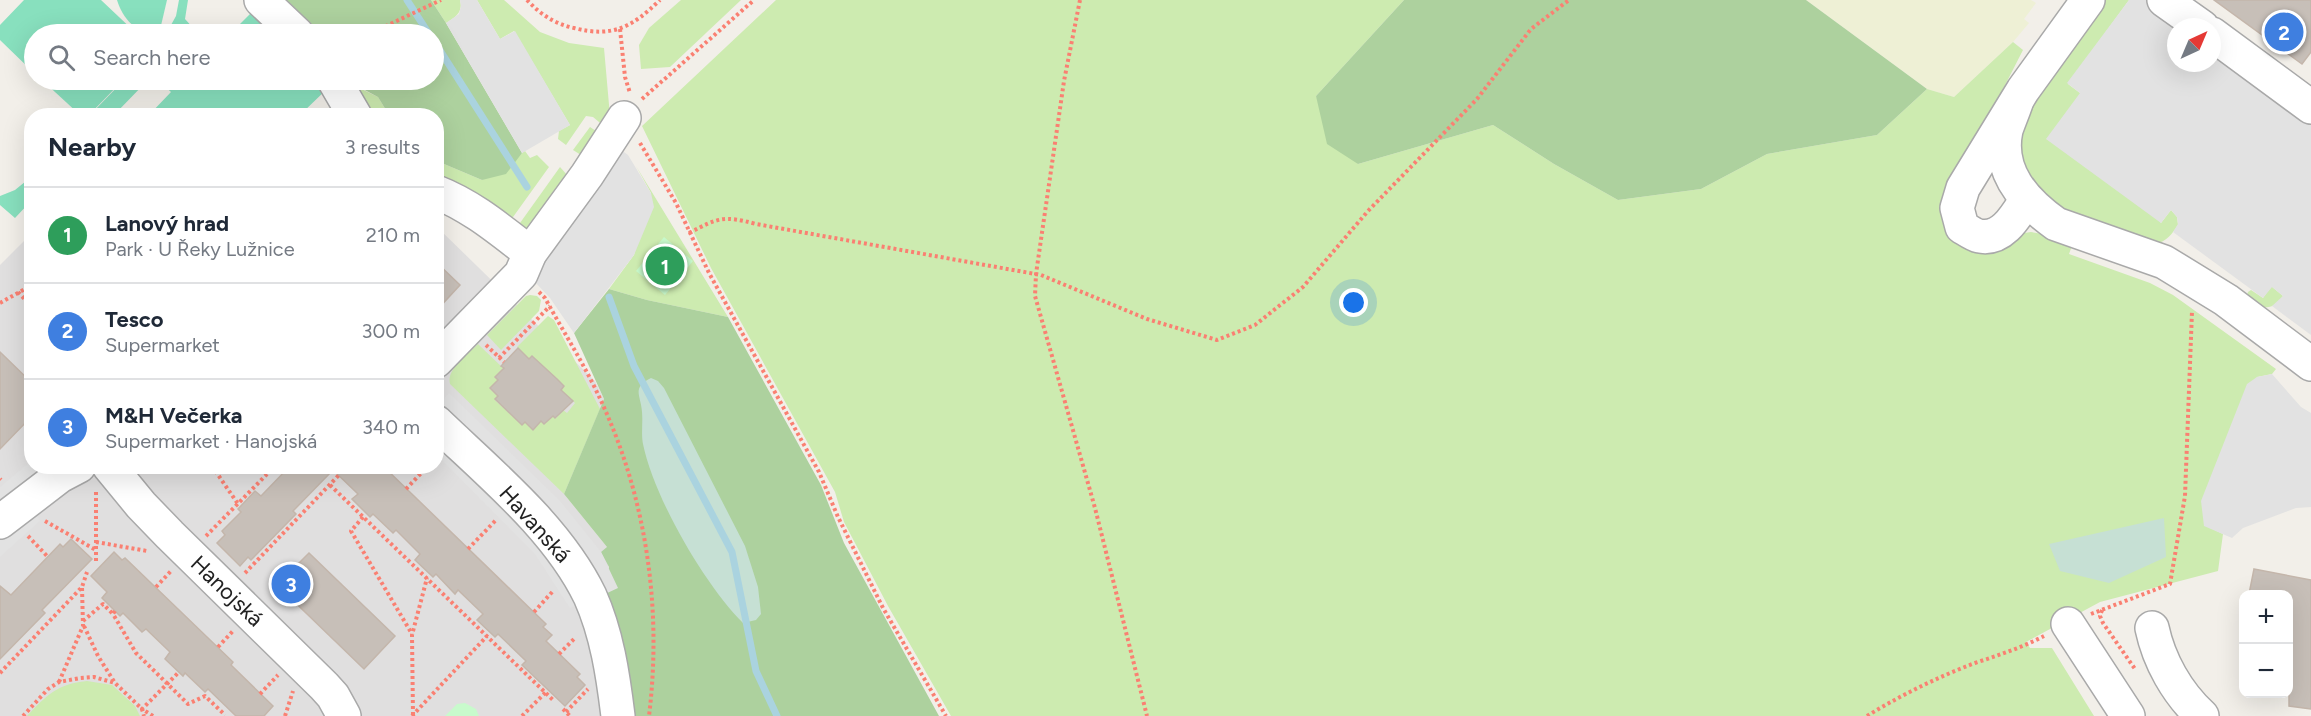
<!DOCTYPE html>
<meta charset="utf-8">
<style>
body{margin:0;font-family:Figtree,sans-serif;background:#f2f2f3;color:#1f2937}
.controls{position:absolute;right:18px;bottom:18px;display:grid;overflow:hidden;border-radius:12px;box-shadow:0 6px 24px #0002}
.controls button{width:54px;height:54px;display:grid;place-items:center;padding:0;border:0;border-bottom:2px solid #e0e1e3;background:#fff;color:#1f2937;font:30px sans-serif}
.compass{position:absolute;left:2167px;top:18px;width:54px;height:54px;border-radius:50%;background:#fff;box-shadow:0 6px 24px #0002;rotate:44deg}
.you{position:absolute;left:1354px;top:303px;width:21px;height:21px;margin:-15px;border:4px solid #fff;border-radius:50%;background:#1a73e8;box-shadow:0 0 0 9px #1a73e833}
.badge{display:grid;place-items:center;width:39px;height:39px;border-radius:50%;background:#d40000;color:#fff;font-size:20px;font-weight:700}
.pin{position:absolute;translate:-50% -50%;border:3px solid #fff;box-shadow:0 2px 6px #0006}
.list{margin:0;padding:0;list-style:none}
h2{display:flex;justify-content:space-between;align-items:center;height:78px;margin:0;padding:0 24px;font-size:26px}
h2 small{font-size:20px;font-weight:400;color:#747a83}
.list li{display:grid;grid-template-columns:39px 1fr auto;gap:18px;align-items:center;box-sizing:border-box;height:96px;padding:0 24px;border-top:2px solid #e0e1e3}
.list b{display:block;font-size:22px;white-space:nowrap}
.list p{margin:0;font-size:20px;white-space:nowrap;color:#747a83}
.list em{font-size:20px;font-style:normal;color:#747a83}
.icon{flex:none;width:33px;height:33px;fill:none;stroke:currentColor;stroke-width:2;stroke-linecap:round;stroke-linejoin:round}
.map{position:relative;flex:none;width:2311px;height:716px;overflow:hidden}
.search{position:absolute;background:#fff;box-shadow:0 6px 24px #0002;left:24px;top:24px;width:420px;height:66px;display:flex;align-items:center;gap:15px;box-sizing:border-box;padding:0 21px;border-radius:33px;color:#747a83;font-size:22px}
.panel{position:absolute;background:#fff;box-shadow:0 6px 24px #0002;left:24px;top:108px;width:420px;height:366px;border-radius:24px}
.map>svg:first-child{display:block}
.residential{fill:#e0dfdf}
.farmland{fill:#eef0d5}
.grass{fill:#cdebb0}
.forest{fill:#add19e}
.wetland{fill:#c6e0d4}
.park{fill:#c8facc}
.pitch{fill:#88e0be}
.parking{fill:#e2e2e2;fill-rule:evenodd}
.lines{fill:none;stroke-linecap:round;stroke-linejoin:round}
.stream{stroke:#aad3df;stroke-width:7}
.building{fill:#c7bfb8;stroke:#c4b6ab;stroke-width:1.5}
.minor-casing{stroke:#a9a9a9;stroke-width:36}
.path{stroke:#fa8072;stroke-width:4;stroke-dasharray:3 3;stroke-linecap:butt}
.minor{stroke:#fff;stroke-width:33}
.labels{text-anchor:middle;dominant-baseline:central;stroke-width:4.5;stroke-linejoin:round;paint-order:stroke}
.street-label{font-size:22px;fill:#222;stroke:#fff}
</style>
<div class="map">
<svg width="2311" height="716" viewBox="0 0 2311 716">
<rect width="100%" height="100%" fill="#f2efe9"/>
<!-- residential -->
<path class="residential" d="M437,227L595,381L604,399L564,494L607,547L612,611L619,627L626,659L631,716H0V265L31,234L32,466H436Z"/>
<!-- farmland -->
<path class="farmland" d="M1806,0H2031L2036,3L2024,19L2029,23L2013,42L1954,97L1927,89Z"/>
<!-- grass -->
<g class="grass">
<path d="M431,0H460C463,12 456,17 446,23Z"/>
<path d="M477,0H504L540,32L569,43L604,48L610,116L605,127L593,117L586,116L566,145L558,139L559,131L570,125L514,31L500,39Z"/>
<path d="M681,0H741L670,67L641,69L639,45L649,28Z"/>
<path d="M776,0H1404L1316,96L1358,164L1493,125L1554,164L1618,200L1701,189L1767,154L1877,135L1927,89L1954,97L2013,42L2023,50L1976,142L1947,213L2018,234L2031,232L2048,235L2073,243L2069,254L2150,283L2173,295L2276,369L2272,374L2257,377L2204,525L2223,534L2218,571L2100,602L2026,642L2030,648H2052L2094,716H951L888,606L844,522L835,492L711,268L642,126Z"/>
<path d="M2105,0H2129L2068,84L2080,93L2161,223L2171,210L2177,217L2178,225C2172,234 2167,241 2156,244L2062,211L2028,181L2019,145L2028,105Z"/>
<path d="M347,82L378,97L389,115H367Z"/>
<path d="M590,127L605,137L581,155L573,150Z"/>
<path d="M525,151L530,158L537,155L549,167L508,224L437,181V161L482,180Z"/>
<path d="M636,166L728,317L647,300L609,289L634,255L651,193Z"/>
<path d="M560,167L568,176L536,230H515Z"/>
<path d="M2271,286L2283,296C2272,313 2260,308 2246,298L2248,292L2251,290L2263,298Z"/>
<path d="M530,295L537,296L541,300L539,311L501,350L487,335L526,296Z"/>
<path d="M548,316L554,320L600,409L564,494L450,384C446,369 468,354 478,344L503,368L495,377L498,380L490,389L498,396L495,400L522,425L525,422L533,430L541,421L544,424L553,416L556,418L563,410L567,413L575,403L561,390L564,386L532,356L529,359L517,347Z"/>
<path d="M87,681L112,685L135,706L140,716H27C47,695 57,684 87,681Z"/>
</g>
<!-- forest -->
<g class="forest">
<path d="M277,0H431L446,23L522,153L506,174L482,180L437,161L436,116L389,115L378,97L346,80H434V34H310Z"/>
<path d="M1404,0H1806L1927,89L1877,135L1767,154L1701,189L1618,200L1554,164L1493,125L1358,164L1327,144L1316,96Z"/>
<path d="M609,289L647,300L728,317L821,485L844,543L939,716H631L626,659L619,627L603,595L609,567L601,552L607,547L564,494L604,399L574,333Z"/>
</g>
<!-- wetland -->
<g class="wetland">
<path d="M651,378L658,381L664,388L745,546L758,587L761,614L756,620L743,623C705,585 654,498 643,444C641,434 643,423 642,412C641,395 631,388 651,378Z"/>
<path d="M2164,518L2166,557L2109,583L2060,571L2049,544Z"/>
</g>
<!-- park -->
<g class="park">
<path d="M664,237L693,261L665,295L636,271Z"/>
<path d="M465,703L476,709L479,716H445L457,704Z"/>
</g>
<!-- pitch -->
<g class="pitch">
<path d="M24,0H101L137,34H34V73L0,40V25Z"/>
<path d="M117,0H167L159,34C138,35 123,20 117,0Z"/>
<path d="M179,0H188L185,19L195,30L191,34H166L176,16Z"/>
<path d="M254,10L278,34H230Z"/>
<path d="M42,80H123L88,116L80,115Z"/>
<path d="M124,80H148L114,115H90Z"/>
<path d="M158,80H320L327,89L300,115L148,116L171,92Z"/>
<path d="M31,177V201L15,218L0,205V196L15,190Z"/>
</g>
<!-- parking -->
<g class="parking">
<path d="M460,0H477L500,39L515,31L570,125L522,153L446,23L459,14L461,6Z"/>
<path d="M2129,0H2186L2311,88V335L2272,306L2283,296L2272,287L2263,298L2173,232L2178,224L2177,217L2171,210L2161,223L2046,139L2080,93L2067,83ZM2176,27H2212V63H2176Z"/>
<path d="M605,138L628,155L651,193L654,207L634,255L574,333L550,298L520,266Z"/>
<path d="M2272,374L2301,407L2311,413V507L2296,508L2243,528L2232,538L2204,526L2201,501L2247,384L2257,377Z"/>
<path d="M449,393L560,501L601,552L618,588L603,595L511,476L438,406Z"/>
<path d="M436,432L523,515L584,602L570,608L535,554L437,455Z"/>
<path d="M31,461L32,466L54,467L0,509V487Z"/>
<path d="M32,507L40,521L0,557V535Z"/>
</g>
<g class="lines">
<!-- stream -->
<g class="stream">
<path d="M407,0L429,34"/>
<path d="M434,41L527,187"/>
<path d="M609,297L634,366L732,552L756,671L777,716"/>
</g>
</g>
<!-- building -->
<g class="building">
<path d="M2214,0H2311V52L2302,64Z"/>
<path d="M436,262L460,285L436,311Z"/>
<path d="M518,348L529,359L532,356L557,379L564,386L561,390L573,401L555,418L553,416L544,424L541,421L533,430L525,422L522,425L495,399L498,396L490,388L498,380L495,377L504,368L501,366Z"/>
<path d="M0,352L32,383V416L0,449Z"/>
<path d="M290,466H383L546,624L543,627L552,635L546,641L580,674L577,677L585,685L565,706L522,665L526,661L498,634L495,637L477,620L483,614L458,590L455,594L436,574L433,577L415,560L420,554L396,530L393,533L373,514L370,517L352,499L358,494L333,470L293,511L296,514L251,560L248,557L240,566L217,543L225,535L222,531L241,512L238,509L255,491L261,496Z"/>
<path d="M71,539L92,559L42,610L45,613L0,659V586L11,595L60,544L63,547Z"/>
<path d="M114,552L122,560L125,558L233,662L231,665L273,706L264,716H236L208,689L205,692L185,673L183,676L165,659L170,652L146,629L142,632L123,613L120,616L102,598L107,592L91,576Z"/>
<path d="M309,553L395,636L364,669L277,585Z"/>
<path d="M2254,569L2311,580V709L2289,706V594H2249Z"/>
</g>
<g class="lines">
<defs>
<g id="minor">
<path d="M261,0L297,34"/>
<path d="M2164,0L2202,27"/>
<path d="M2212,34L2311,107"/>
<path d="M334,80L355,116"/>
<path d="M2016,103C2013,112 2009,121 2006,130C1997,172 2025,202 2056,224L2164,262L2226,300L2311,364"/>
<path d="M436,192C472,206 500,230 530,253"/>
<path d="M2026,200C2016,216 2002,241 1979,236C1974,235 1967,230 1962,227L1957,208L1963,188L2023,90L2088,0"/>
<path d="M436,361L521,274L530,253L587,175L624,118"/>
<path d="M436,422C490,474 557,528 590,596C607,634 613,675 618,716"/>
<path d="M109,466L141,505L170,535L324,686L333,696L344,716"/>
<path d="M0,522L60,476L79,466"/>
<path d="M2068,624L2128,716"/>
<path d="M2152,628C2159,661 2177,693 2202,716"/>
</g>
</defs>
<!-- minor casing -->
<use href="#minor" class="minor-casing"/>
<!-- path -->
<g class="path">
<path d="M527,0C540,14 555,24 574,28C613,38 632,27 660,0"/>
<path d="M1080,0L1064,81L1036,274L1035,296L1095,508L1147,716"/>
<path d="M620,29L625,77L630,93"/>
<path d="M369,34L441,0"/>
<path d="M642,99L754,0"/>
<path d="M640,143L676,203L709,273L819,472L838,517L883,608L946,716"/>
<path d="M689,233C718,218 723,215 756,224L1041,275L1147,319L1217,340L1255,325L1303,287L1368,211L1477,99L1531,29L1569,0"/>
<path d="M18,292L32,307"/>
<path d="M539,292L545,298C564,333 586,367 602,403C647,501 662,610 649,716"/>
<path d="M0,303L32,285"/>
<path d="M486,345L504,362"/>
<path d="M499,358L550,306"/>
<path d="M212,466L238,504"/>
<path d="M0,479L1,480"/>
<path d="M330,485L553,700"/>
<path d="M406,489L428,466"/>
<path d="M96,492V563"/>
<path d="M363,517L351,531L412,634"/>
<path d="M45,521L96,550"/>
<path d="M28,536L48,557"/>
<path d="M206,536L275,466"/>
<path d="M96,542L147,551"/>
<path d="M468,549L497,519"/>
<path d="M245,573L339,475"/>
<path d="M156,587L171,571"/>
<path d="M2102,610L2100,616L2103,623L2135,669"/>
<path d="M115,611L113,614L136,653L188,704L205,696L225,715"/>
<path d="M534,612L554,590"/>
<path d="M2091,614L2170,584L2185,496L2192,311"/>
<path d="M83,621L103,604L113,614"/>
<path d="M84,626L98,656L115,683"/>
<path d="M218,647L233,631"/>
<path d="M559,654L575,638"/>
<path d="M0,673L82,587L87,572"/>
<path d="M59,682L83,626L82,587"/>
<path d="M260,694L278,675"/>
<path d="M563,709L570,716"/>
<path d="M566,712L588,689"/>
<path d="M413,715L412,635L427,578"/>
<path d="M23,716L48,689L59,682L80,678L94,677L115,683L142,709L144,716"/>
<path d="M153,716L142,709L179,672"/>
<path d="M285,716L293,691"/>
<path d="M412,716L487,636"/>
<path d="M522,716L546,692"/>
<path d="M1867,716C1901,695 1938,677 1975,663C1999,655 2021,648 2044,636"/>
</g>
<!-- minor -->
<use href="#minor" class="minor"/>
</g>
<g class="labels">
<!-- street labels -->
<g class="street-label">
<text transform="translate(535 524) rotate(48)">Havanská</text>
<text transform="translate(227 591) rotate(44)">Hanojská</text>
</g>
</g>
</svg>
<div class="controls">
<button>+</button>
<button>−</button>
</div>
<svg class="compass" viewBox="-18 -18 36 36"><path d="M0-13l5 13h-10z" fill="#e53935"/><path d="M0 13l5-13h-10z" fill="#747a83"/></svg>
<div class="you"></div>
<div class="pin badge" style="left:665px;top:266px;background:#2e9e5b">1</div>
<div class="pin badge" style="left:2284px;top:32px;background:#3f7fe0">2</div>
<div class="pin badge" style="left:291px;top:584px;background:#3f7fe0">3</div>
<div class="search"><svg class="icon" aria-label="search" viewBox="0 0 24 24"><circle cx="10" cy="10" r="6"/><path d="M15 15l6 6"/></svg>Search here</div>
<section class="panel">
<h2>Nearby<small>3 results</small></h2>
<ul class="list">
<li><span class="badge" style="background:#2e9e5b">1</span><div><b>Lanový hrad</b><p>Park · U Řeky Lužnice</p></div><em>210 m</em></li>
<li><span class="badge" style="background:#3f7fe0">2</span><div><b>Tesco</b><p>Supermarket</p></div><em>300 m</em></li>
<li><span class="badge" style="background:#3f7fe0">3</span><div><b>M&amp;H Večerka</b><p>Supermarket · Hanojská</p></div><em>340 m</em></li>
</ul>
</section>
</div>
